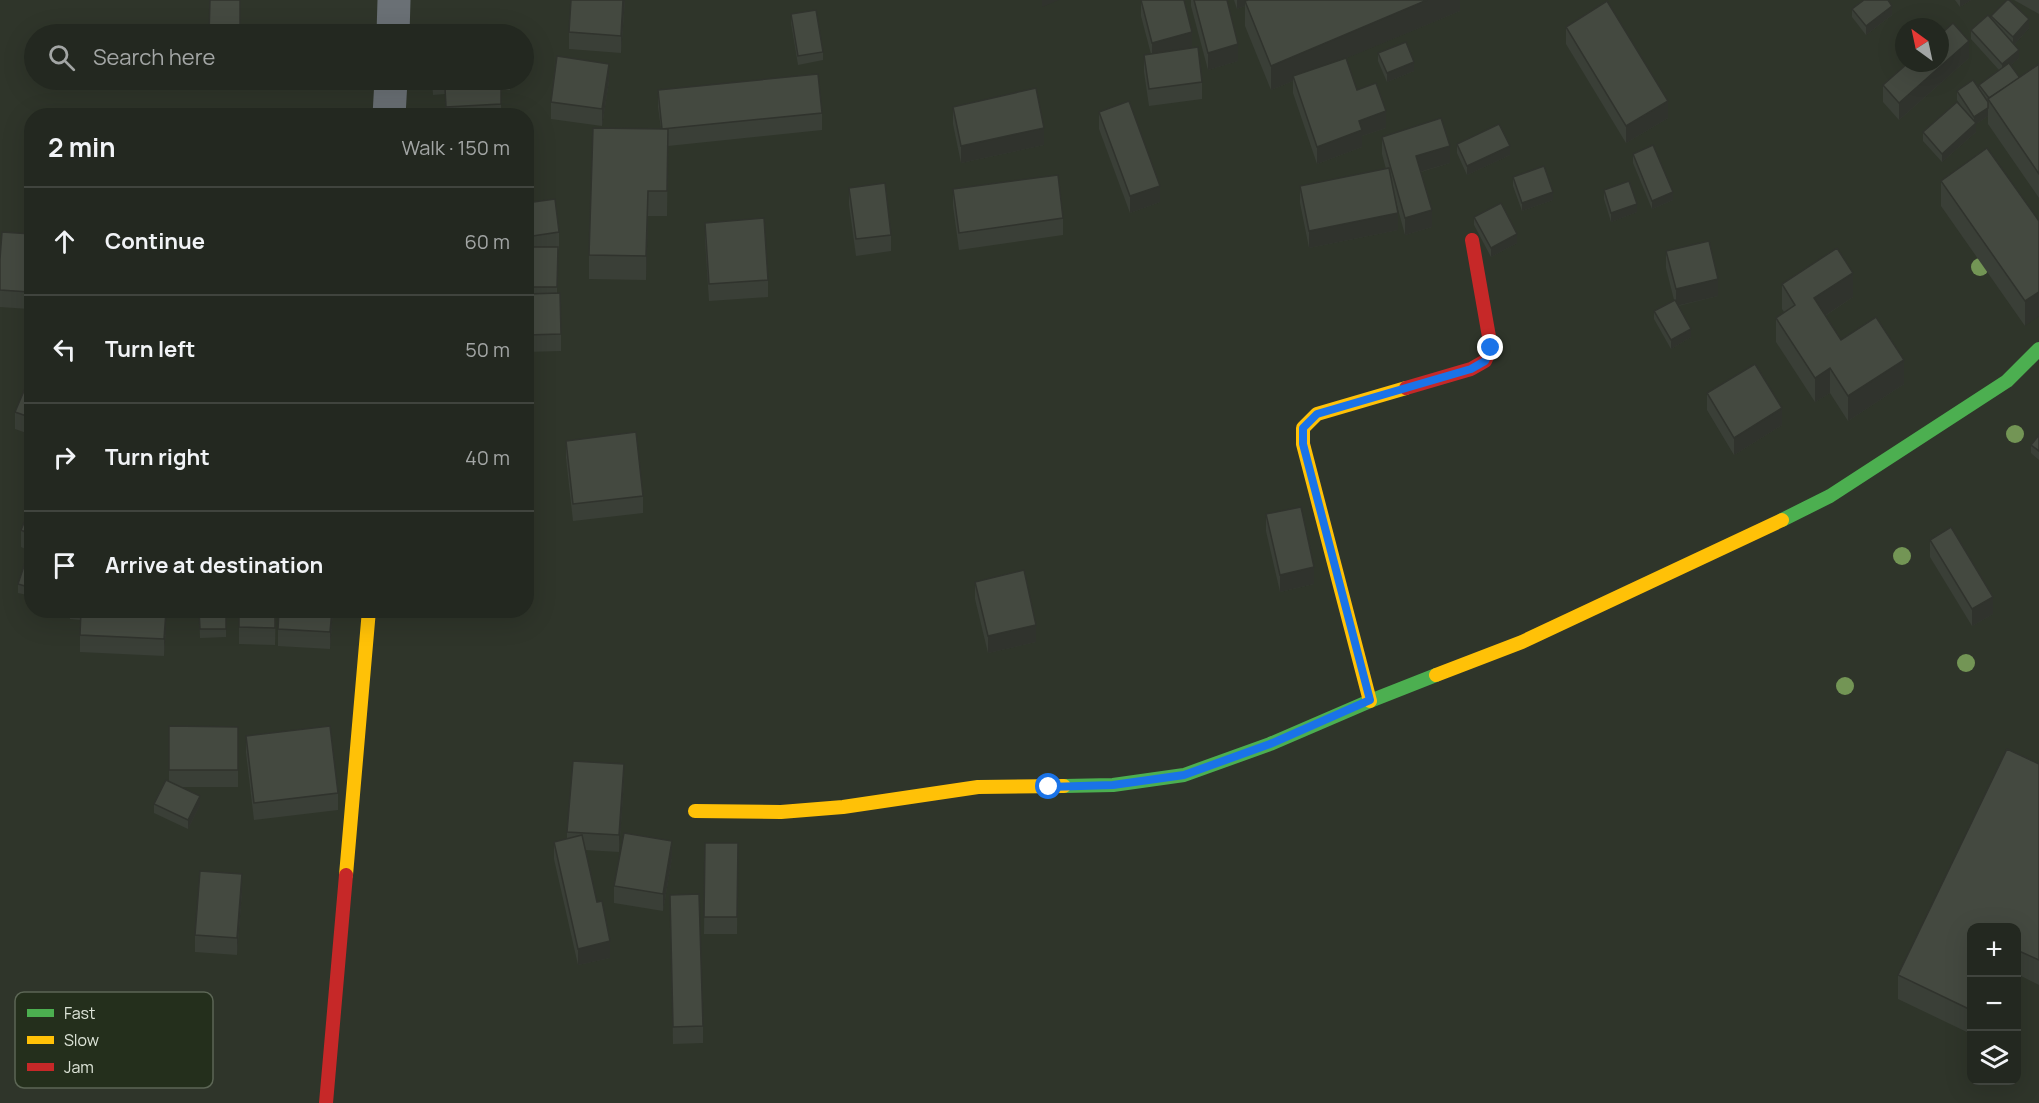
<!DOCTYPE html>
<meta charset="utf-8">
<style>
body{margin:0;font-family:Manrope,sans-serif;background:#2f342d;color:#f1f3f6}
.controls{position:absolute;right:18px;bottom:18px;display:grid;overflow:hidden;border-radius:12px;box-shadow:0 6px 24px #0002}
.controls button{width:54px;height:54px;display:grid;place-items:center;padding:0;border:0;border-bottom:2px solid #40443e;background:#232820;color:#f1f3f6;font:30px sans-serif}
.compass{position:absolute;left:1895px;top:18px;width:54px;height:54px;border-radius:50%;background:#232820;box-shadow:0 6px 24px #0002;rotate:327deg}
.stop{position:absolute;width:18px;height:18px;margin:-14px;border:4px solid #1a73e8;border-radius:50%;background:#fff}
.stop.end{background:#1a73e8;border-color:#fff;box-shadow:0 2px 6px #0008}
.list{margin:0;padding:0;list-style:none}
h2{display:flex;justify-content:space-between;align-items:center;height:78px;margin:0;padding:0 24px;font-size:26px}
h2 small{font-size:20px;font-weight:400;color:#a3a6a5}
.list li{display:grid;grid-template-columns:39px 1fr auto;gap:18px;align-items:center;box-sizing:border-box;height:108px;padding:0 24px;border-top:2px solid #40443e}
.list b{display:block;font-size:22px;white-space:nowrap}
.list em{font-size:20px;font-style:normal;color:#a3a6a5}
.icon{flex:none;width:33px;height:33px;fill:none;stroke:currentColor;stroke-width:2;stroke-linecap:round;stroke-linejoin:round}
.map{position:relative;flex:none;width:2039px;height:1103px;overflow:hidden}
.search{position:absolute;background:#232820;box-shadow:0 6px 24px #0002;left:24px;top:24px;width:510px;height:66px;display:flex;align-items:center;gap:15px;box-sizing:border-box;padding:0 21px;border-radius:33px;color:#a3a6a5;font-size:22px}
.panel{position:absolute;background:#232820;box-shadow:0 6px 24px #0002;left:24px;top:108px;width:510px;height:510px;border-radius:24px}
.map>svg:first-child{display:block}
.lines{fill:none;stroke-linecap:round;stroke-linejoin:round}
.street{stroke:#6a7075;stroke-width:33}
.fast{stroke:#4caf50;stroke-width:14}
.slow{stroke:#ffc107;stroke-width:14}
.jam{stroke:#c62828;stroke-width:14}
.tree{fill:#739555}
.wall{fill:#3a3f37}
.shaded-wall{fill:#30332d}
.building{fill:#444940;stroke:#30332d;stroke-width:1.5}
.route{stroke:#1a73e8;stroke-width:8}
.key{fill:#242f1c;stroke:#5c6655;stroke-width:1.5}
.key-label{font-size:16px;fill:#dee5d9}
</style>
<div class="map">
<svg width="2039" height="1103" viewBox="0 0 2039 1103">
<rect width="100%" height="100%" fill="#2f352a"/>
<g class="lines">
<!-- street -->
<g class="street">
<path d="M393,34L394,0"/>
<path d="M389,116L391,80"/>
</g>
<!-- fast -->
<g class="fast">
<path d="M1782,520L1830,496L2007,381L2039,349"/>
<path d="M1064,786L1113,785L1184,775L1270,744L1370,701L1436,675"/>
</g>
<!-- slow -->
<g class="slow">
<path d="M1436,675L1522,642L1782,520"/>
<path d="M1370,701L1303,444V428L1317,414L1406,388"/>
<path d="M695,811L781,812L843,807L978,787L1064,786"/>
<path d="M346,875L369,610"/>
</g>
<!-- jam -->
<g class="jam">
<path d="M1406,388L1471,369L1485,361L1491,348L1472,240"/>
<path d="M326,1103L346,875"/>
</g>
</g>
<!-- trees -->
<g class="tree">
<circle cx="1980" cy="267" r="9"/>
<circle cx="2015" cy="434" r="9"/>
<circle cx="1902" cy="556" r="9"/>
<circle cx="1966" cy="663" r="9"/>
<circle cx="1845" cy="686" r="9"/>
</g>
<!-- wall -->
<g class="wall">
<path d="M625,0L621,53L569,49V32Z"/>
<path d="M1141,0L1192,48L1202,82V99L1149,106L1144,72V55L1151,54L1141,16Z"/>
<path d="M1191,0H1227L1238,61L1208,70L1191,6Z"/>
<path d="M1234,0H1460V11L1346,58L1357,90L1386,128L1362,136V147L1317,164L1293,93V81L1271,90L1245,26V6L1237,9Z"/>
<path d="M1955,0H1971L1960,7Z"/>
<path d="M2014,0H2039V14Z"/>
<path d="M1852,9L1892,15L1866,35L1852,17Z"/>
<path d="M791,14L823,52V60L798,65L791,23Z"/>
<path d="M1991,16L2029,28L2014,45L2019,58L2010,66L2020,78L2039,64V198L1988,124V116L1976,124V132L1942,162L1923,141V132L1963,109L1957,100V91L1979,89V85L1999,70L1971,39V30L1991,19Z"/>
<path d="M1566,27L1668,118L1626,143L1566,44Z"/>
<path d="M1378,53L1414,71L1387,82L1378,61Z"/>
<path d="M1969,58L1899,120L1883,102V85Z"/>
<path d="M432,80H510V90H501V113L446,116L445,94L433,95Z"/>
<path d="M609,81L602,126L551,119V102Z"/>
<path d="M658,90L822,113V130L668,146L667,216H648L646,280L589,279V255L661,129L658,107Z"/>
<path d="M953,107L1044,145L961,163L953,124Z"/>
<path d="M1099,112L1160,202L1130,213L1099,129Z"/>
<path d="M1382,137L1450,163L1421,172L1432,227L1405,235L1395,198L1398,230L1309,248L1300,203V186L1386,169L1382,154Z"/>
<path d="M1457,144L1510,155L1467,175L1457,153Z"/>
<path d="M1633,154L1673,200L1652,209L1633,163Z"/>
<path d="M1513,177L1553,200L1522,211L1513,186Z"/>
<path d="M1941,181L2039,221L2025,326L1941,206Z"/>
<path d="M849,188L891,235V251L856,256L849,205Z"/>
<path d="M953,189L1063,218V235L959,250L953,206Z"/>
<path d="M1604,190L1637,212L1611,222L1604,199Z"/>
<path d="M526,203L559,232V249L558,250L557,293L561,334V351L526,352V255H533V253L526,254Z"/>
<path d="M1474,217L1517,243L1491,257L1474,225Z"/>
<path d="M705,223L768,280V297L709,301L705,240Z"/>
<path d="M32,234L29,309L0,307V259Z"/>
<path d="M1666,251L1718,296L1678,306L1691,337L1671,349L1654,319V311L1674,300L1666,268Z"/>
<path d="M1782,284L1853,297L1825,316L1841,340L1904,384L1848,421L1830,393L1815,402L1776,342V318L1784,312L1782,309Z"/>
<path d="M32,372V435L15,429V412Z"/>
<path d="M1707,393L1782,425L1734,455L1707,410Z"/>
<path d="M2039,435V460L2031,453V445Z"/>
<path d="M566,441L643,496V513L573,521L566,458Z"/>
<path d="M32,504V552L21,547V530Z"/>
<path d="M1266,514L1314,584L1280,592L1266,531Z"/>
<path d="M1930,540L1993,614L1972,626L1930,557Z"/>
<path d="M32,552V596L18,593V584Z"/>
<path d="M975,582L1036,642L988,653L975,599Z"/>
<path d="M70,610H149L166,628L164,656L80,652V620L70,619Z"/>
<path d="M199,610H226V637L200,638Z"/>
<path d="M239,610H276L275,645L239,644Z"/>
<path d="M333,610L330,649L278,646V629Z"/>
<path d="M169,726L238,727V787H181L200,805L188,829L154,813V804L169,781Z"/>
<path d="M246,736L338,793V810L254,820L246,753Z"/>
<path d="M2039,764V985L2019,975L1971,927V1034L1898,999V975Z"/>
<path d="M624,781L619,852L585,850L610,958L578,965L554,859V842L567,839V832Z"/>
<path d="M705,843H738L737,934H704Z"/>
<path d="M672,858L663,911L614,903V886Z"/>
<path d="M242,891L237,955L195,952V935Z"/>
<path d="M670,895L703,1026V1043L673,1044Z"/>
</g>
<!-- shaded-wall -->
<g class="shaded-wall">
<path d="M623,0H625L621,53V36Z"/>
<path d="M1042,0H1059L1042,7Z"/>
<path d="M1237,0H1263L1245,1V6L1237,9Z"/>
<path d="M1427,0H1460V11L1294,80L1293,76V81L1271,90V66Z"/>
<path d="M1960,0H1971L1960,7Z"/>
<path d="M1892,6V15L1866,35V26Z"/>
<path d="M2029,19V28L2013,46V37Z"/>
<path d="M1192,32V49L1152,60V43Z"/>
<path d="M1969,41V58L1899,120V103Z"/>
<path d="M1238,44V61L1208,70V53Z"/>
<path d="M2019,50V58L2002,73V64Z"/>
<path d="M1414,62V71L1387,82V73Z"/>
<path d="M609,64V81L602,126V109Z"/>
<path d="M1668,101V118L1626,143V126Z"/>
<path d="M1988,108V116L1976,124V132L1942,162V154L1974,125V117Z"/>
<path d="M1386,111V128L1362,136V147L1317,164V147L1359,121Z"/>
<path d="M1044,128V145L961,163V146Z"/>
<path d="M1450,146V163L1416,173V156Z"/>
<path d="M1510,146V155L1467,175V166Z"/>
<path d="M1160,186V202L1130,213V196Z"/>
<path d="M648,191V216L646,280V256Z"/>
<path d="M1553,192V200L1522,211V203Z"/>
<path d="M1673,192V200L1652,209V201Z"/>
<path d="M1637,204V212L1611,222V213Z"/>
<path d="M1432,210V227L1405,235V218Z"/>
<path d="M1398,213V230L1309,248V231Z"/>
<path d="M1517,234V243L1491,257V248Z"/>
<path d="M32,260V277L29,309V292Z"/>
<path d="M1853,273V297L1814,323V298Z"/>
<path d="M1718,279V296L1676,306V289Z"/>
<path d="M2039,292V316L2025,326V301Z"/>
<path d="M1691,329V337L1671,349V340Z"/>
<path d="M1904,360V384L1848,421V396Z"/>
<path d="M1830,368V393L1815,402V378Z"/>
<path d="M1782,408V425L1734,455V438Z"/>
<path d="M1314,567V584L1280,592V575Z"/>
<path d="M1993,597V614L1972,626V609Z"/>
<path d="M332,610H333L330,649V632Z"/>
<path d="M166,611V628L164,656V639Z"/>
<path d="M1036,625V642L988,653V636Z"/>
<path d="M624,764V781L619,852V835Z"/>
<path d="M200,796V805L188,829V820Z"/>
<path d="M672,841V858L663,911V894Z"/>
<path d="M242,874V891L237,955V938Z"/>
<path d="M610,941V958L578,965V949Z"/>
<path d="M2019,951V975L2016,980V956Z"/>
</g>
<!-- building -->
<g class="building">
<path d="M210,0H240V34H209Z"/>
<path d="M571,0H623L621,36L569,32Z"/>
<path d="M1141,0H1184L1192,32L1152,43Z"/>
<path d="M1194,0H1227L1238,44L1208,53Z"/>
<path d="M1248,0H1427L1271,66L1245,1Z"/>
<path d="M1864,0H1888L1892,6L1866,26L1852,9Z"/>
<path d="M2007,0H2009L2029,19L2013,37L1991,16Z"/>
<path d="M1607,1L1668,101L1626,126L1566,27Z"/>
<path d="M816,10L823,52L798,56L791,14Z"/>
<path d="M1988,15L2019,50L2002,64L1971,30Z"/>
<path d="M1953,23L1969,41L1899,103L1883,85L1908,63H1940V35Z"/>
<path d="M508,27V34H431L430,33Z"/>
<path d="M1406,42L1414,62L1387,73L1378,53Z"/>
<path d="M1198,47L1202,82L1149,89L1144,55Z"/>
<path d="M557,56L609,64L602,109L551,102Z"/>
<path d="M1346,58L1357,90L1376,83L1386,111L1359,121L1362,130L1317,147L1293,76Z"/>
<path d="M2009,63L2020,78L1989,98L1979,85Z"/>
<path d="M2039,64V174L1988,99Z"/>
<path d="M818,74L822,113L662,129L658,90Z"/>
<path d="M1973,80L1988,102V108L1974,117L1957,91Z"/>
<path d="M501,84V104L446,107L445,88Z"/>
<path d="M1036,88L1044,128L961,146L953,107Z"/>
<path d="M1129,101L1160,186L1130,196L1099,112Z"/>
<path d="M1957,102L1976,123L1942,154L1923,132Z"/>
<path d="M1441,118L1450,146L1416,156L1432,210L1405,218L1382,137Z"/>
<path d="M1499,124L1510,146L1467,166L1457,144Z"/>
<path d="M593,128L668,129L667,191H648L646,256L589,255Z"/>
<path d="M1653,145L1673,192L1652,201L1633,154Z"/>
<path d="M1987,148L2039,221V292L2025,301L1941,181Z"/>
<path d="M1544,166L1553,192L1522,203L1513,177Z"/>
<path d="M1389,168L1398,213L1309,231L1300,186Z"/>
<path d="M1058,175L1063,218L959,233L953,189Z"/>
<path d="M1629,181L1637,204L1611,213L1604,190Z"/>
<path d="M885,183L891,235L856,239L849,188Z"/>
<path d="M555,199L559,232L526,237V203Z"/>
<path d="M1501,203L1517,234L1491,248L1474,217Z"/>
<path d="M764,218L768,280L709,284L705,223Z"/>
<path d="M2,232L32,234V260L29,292L0,290V259Z"/>
<path d="M1709,241L1718,279L1676,289L1666,251Z"/>
<path d="M533,247H558L557,287H526V255H533Z"/>
<path d="M1837,248L1853,273L1814,298L1841,340L1876,317L1904,360L1848,396L1830,368L1815,378L1776,318L1795,305L1782,284Z"/>
<path d="M560,293L561,334L526,335V294Z"/>
<path d="M1675,300L1691,329L1671,340L1654,311Z"/>
<path d="M1755,364L1782,408L1734,438L1707,393Z"/>
<path d="M32,372V418L15,412Z"/>
<path d="M636,432L643,496L573,504L566,441Z"/>
<path d="M2039,435V451L2031,445Z"/>
<path d="M32,504V535L21,530Z"/>
<path d="M1301,507L1314,567L1280,575L1266,514Z"/>
<path d="M1951,527L1993,597L1972,609L1930,540Z"/>
<path d="M29,551L32,552V588L18,584Z"/>
<path d="M1024,570L1036,625L988,636L975,582Z"/>
<path d="M81,610L166,611L164,639L80,635Z"/>
<path d="M199,610H226V629H200Z"/>
<path d="M239,610H275V628L239,627Z"/>
<path d="M279,610H332L330,632L278,629Z"/>
<path d="M169,726L238,727V770H169Z"/>
<path d="M330,726L338,793L254,803L246,736Z"/>
<path d="M2007,749L2039,764V960L2019,951L2016,956V927H1971V1010L1898,975Z"/>
<path d="M573,761L624,764L619,835L567,832Z"/>
<path d="M166,780L200,796L188,820L154,804Z"/>
<path d="M624,833L672,841L663,894L614,886Z"/>
<path d="M582,835L597,902L602,901L610,941L578,949L554,842Z"/>
<path d="M705,843H738L737,917H704Z"/>
<path d="M200,871L242,874L237,938L195,935Z"/>
<path d="M699,894L703,1026L673,1027L670,895Z"/>
</g>
<g class="lines">
<!-- route -->
<path class="route" d="M1049,787L1113,785L1184,775L1270,744L1370,700L1303,444V428L1317,414L1471,369L1485,361L1491,348"/>
</g>
<!-- legend -->
<rect x="15" y="992" width="198" height="96" rx="9" class="key"/>
<rect x="27" y="1009" width="27" height="8" fill="#4caf50"/>
<rect x="27" y="1036" width="27" height="8" fill="#ffc107"/>
<rect x="27" y="1063" width="27" height="8" fill="#c62828"/>
<g class="key-label">
<text x="64" y="1019">Fast</text>
<text x="64" y="1046">Slow</text>
<text x="64" y="1073">Jam</text>
</g>
</svg>
<div class="controls">
<button>+</button>
<button>−</button>
<button><svg class="icon" aria-label="layers" viewBox="0 0 24 24"><path d="M12 4l9 5-9 5-9-5zM3 14l9 5 9-5"/></svg></button>
</div>
<svg class="compass" viewBox="-18 -18 36 36"><path d="M0-13l5 13h-10z" fill="#e53935"/><path d="M0 13l5-13h-10z" fill="#a3a6a5"/></svg>
<div class="stop" style="left:1049px;top:787px"></div>
<div class="stop end" style="left:1491px;top:348px"></div>
<div class="search"><svg class="icon" aria-label="search" viewBox="0 0 24 24"><circle cx="10" cy="10" r="6"/><path d="M15 15l6 6"/></svg>Search here</div>
<section class="panel">
<h2>2 min<small>Walk · 150 m</small></h2>
<ul class="list">
<li><svg class="icon" aria-label="ahead" viewBox="0 0 24 24"><path d="M12 20V5M6 11l6-6 6 6"/></svg><div><b>Continue</b></div><em>60 m</em></li>
<li><svg class="icon" aria-label="left" viewBox="0 0 24 24"><path d="M17 20v-9H6M10 6l-5 5 5 5"/></svg><div><b>Turn left</b></div><em>50 m</em></li>
<li><svg class="icon" aria-label="right" viewBox="0 0 24 24"><path d="M7 20v-9h11M14 6l5 5-5 5"/></svg><div><b>Turn right</b></div><em>40 m</em></li>
<li><svg class="icon" aria-label="arrive" viewBox="0 0 24 24"><path d="M6 21V4h12l-3 4 3 4H6"/></svg><div><b>Arrive at destination</b></div></li>
</ul>
</section>
</div>
